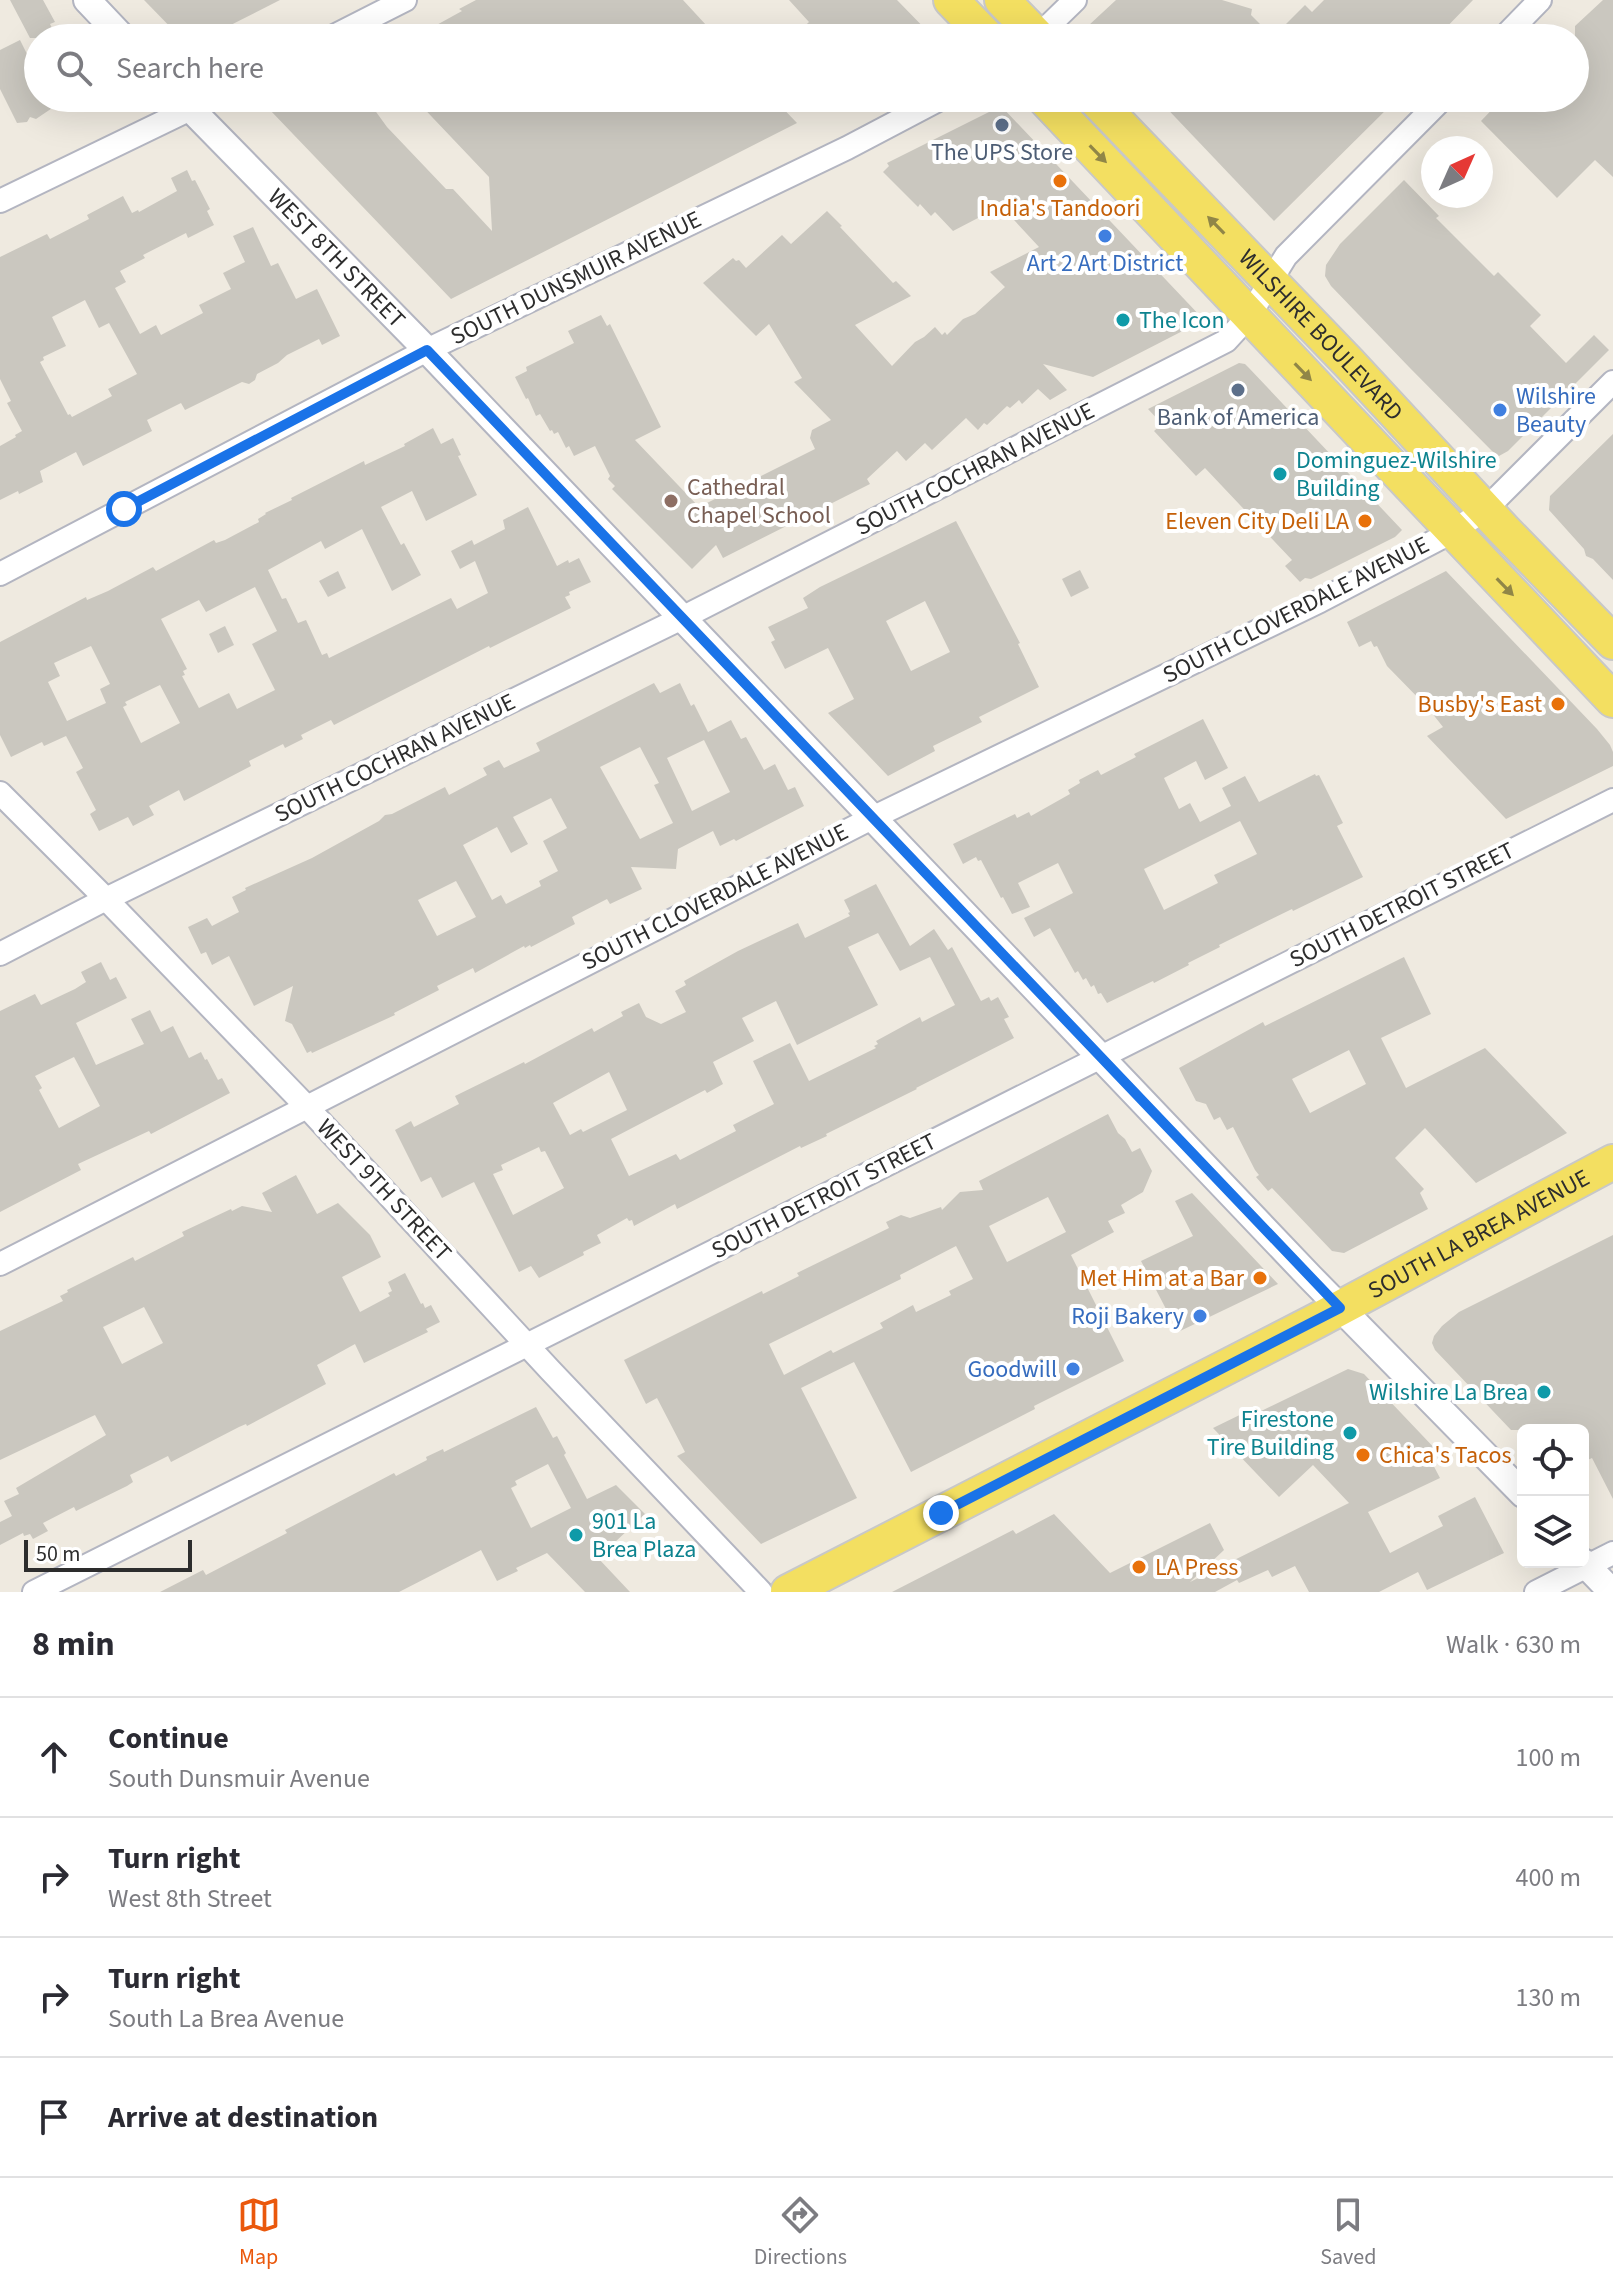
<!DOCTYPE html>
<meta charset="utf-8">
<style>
body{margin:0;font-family:"Source Sans 3",sans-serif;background:#f2f2f3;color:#2b2b33}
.controls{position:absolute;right:24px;bottom:24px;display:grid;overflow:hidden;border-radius:12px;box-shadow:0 8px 32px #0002}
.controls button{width:72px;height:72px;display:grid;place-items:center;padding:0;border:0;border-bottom:2px solid #e1e1e2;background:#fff;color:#2b2b33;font:40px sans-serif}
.compass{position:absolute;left:1421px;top:136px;width:72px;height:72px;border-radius:50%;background:#fff;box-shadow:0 8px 32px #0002;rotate:45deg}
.scale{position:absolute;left:24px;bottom:20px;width:168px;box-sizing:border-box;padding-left:8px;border:4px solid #2d2d2d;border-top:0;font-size:22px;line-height:28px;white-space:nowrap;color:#2d2d2d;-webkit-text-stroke:6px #fff;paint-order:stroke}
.stop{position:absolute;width:24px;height:24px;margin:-18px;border:6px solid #1a73e8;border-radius:50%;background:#fff}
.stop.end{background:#1a73e8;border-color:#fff;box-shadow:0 2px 8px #0008}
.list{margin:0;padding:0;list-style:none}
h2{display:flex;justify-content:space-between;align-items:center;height:104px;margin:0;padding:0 32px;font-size:34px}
h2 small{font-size:26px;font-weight:400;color:#7c7c81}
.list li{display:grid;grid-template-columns:52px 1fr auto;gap:24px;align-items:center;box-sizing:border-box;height:120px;padding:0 32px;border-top:2px solid #e1e1e2}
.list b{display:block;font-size:30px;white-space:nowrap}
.list p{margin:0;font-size:26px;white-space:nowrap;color:#7c7c81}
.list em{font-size:26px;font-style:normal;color:#7c7c81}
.icon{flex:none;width:44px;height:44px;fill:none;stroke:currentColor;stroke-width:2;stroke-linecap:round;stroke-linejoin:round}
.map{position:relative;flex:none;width:1613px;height:1592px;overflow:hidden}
.search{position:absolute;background:#fff;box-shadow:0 8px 32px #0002;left:24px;right:24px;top:24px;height:88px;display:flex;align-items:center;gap:20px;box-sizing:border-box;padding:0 28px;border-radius:44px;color:#7c7c81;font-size:30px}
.sheet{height:584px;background:#fff}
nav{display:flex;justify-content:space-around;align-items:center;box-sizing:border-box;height:112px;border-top:2px solid #e1e1e2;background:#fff;font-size:22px;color:#7c7c81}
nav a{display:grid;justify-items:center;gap:4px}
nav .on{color:#ea580c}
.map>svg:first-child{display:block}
.building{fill:#cac7bf;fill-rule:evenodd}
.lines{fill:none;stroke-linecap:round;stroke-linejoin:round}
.minor-casing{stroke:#b3b5c1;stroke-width:26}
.tertiary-casing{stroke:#b3b5c1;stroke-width:30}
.primary-casing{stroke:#c8c8c8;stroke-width:38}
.minor{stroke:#fff;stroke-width:22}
.tertiary{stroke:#fff;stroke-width:26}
.primary{stroke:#f3df61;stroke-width:34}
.oneway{fill:#908647}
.route{stroke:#1a73e8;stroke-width:10}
.service-dot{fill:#5c6f8a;stroke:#fff;stroke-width:3}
.food-dot{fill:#e8710a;stroke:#fff;stroke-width:3}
.shop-dot{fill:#3f7fe0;stroke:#fff;stroke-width:3}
.culture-dot{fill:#0f9aa8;stroke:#fff;stroke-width:3}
.education-dot{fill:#8d6e63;stroke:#fff;stroke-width:3}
.labels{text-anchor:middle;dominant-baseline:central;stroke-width:8;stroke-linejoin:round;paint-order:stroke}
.service-label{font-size:24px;fill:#4e5e75;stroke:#fff}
.food-label{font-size:24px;fill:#c56008;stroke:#fff;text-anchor:end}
.street-label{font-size:24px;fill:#2d2d2d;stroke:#fff}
.shop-label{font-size:24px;fill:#366cbe;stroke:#fff;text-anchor:end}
.culture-label{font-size:24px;fill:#0d838f;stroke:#fff;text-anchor:start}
.education-label{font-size:24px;fill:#785e54;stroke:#fff;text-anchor:start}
</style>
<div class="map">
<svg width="1613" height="1592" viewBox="0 0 1613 1592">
<rect width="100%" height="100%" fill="#efeae0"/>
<!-- building -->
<g class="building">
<path d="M10,0H43L55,22L50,24L57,38H30Z"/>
<path d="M144,0H280L205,38H181Z"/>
<path d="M476,0H683L718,38H413L462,11L459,9Z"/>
<path d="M789,0H897L934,38H792L809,22Z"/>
<path d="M1116,0H1222L1252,9L1251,15L1273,37L1305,5L1312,12L1324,0H1473L1436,38H1075Z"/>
<path d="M1603,0H1613V177L1595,160L1557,198L1481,121L1503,98H1575V26Z"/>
<path d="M20,40L38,76V98H67L36,119L30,117L27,122L17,123L0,89V50Z"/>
<path d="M292,98H366L387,127L446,189H453L492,231L489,177L414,98H773L797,123L451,299L270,110Z"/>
<path d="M1157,98H1398L1274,221Z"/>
<path d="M1001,106L1204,320L1093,377L1043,364L1067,390L1050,400L1038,389L1022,404L1019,400L1010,408L1007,406L987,425L984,423L978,430L966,418L932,450L925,443L906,461L897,451L867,479L870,484L723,558L716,545L692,569L612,489L615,486L608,479L610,476L595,446L574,456L569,446L566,448L558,432L554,434L552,430L550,431L540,414L536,416L528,398L526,399L515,377L527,371L526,367L574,343L568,331L601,315L607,326L610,324L661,427L635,440L699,507L815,449L810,438L812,430L831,420L794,382L802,378L769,324L756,336L703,283L733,258L736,261L739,260L746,268L782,235L791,244L827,211L842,226L840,227L893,283L896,281L911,296L855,325L892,366L915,342L924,337L935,327L942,335L945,332L947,335L963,319L975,314L1005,287L990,272L1039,247L1001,206L953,231L935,212L931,216L920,204L918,207L883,172L889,166L887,163Z"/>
<path d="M187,170L192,181L195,180L210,209L207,211L214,225L188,238L186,233L143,255L145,258L120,271L126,282L115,288L140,334L156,325L161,335L203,313L199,305L231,289L223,273L245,262L233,236L253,227L271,266L278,263L296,299L317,289L340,336L322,345L319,339L287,355L278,363L257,374L255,380L249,384L242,382L185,410L181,403L147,420L152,431L83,466L76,452L40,471L43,482L19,494L18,491L0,500V446L16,437L15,435L22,431L7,403L11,401L0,379V257L47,234L50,239L89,219L87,215L123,196L132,213L138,210L139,212L177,191L171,178ZM85,300L99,328L109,323L137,374L108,389L112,396L72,417L70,414L68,415L40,362L44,360L43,357L66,346L52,317Z"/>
<path d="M1404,180L1439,216L1436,218L1494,276L1498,272L1541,315L1530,326L1566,363L1594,335L1609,350L1508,451L1499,456L1492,451L1409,367L1331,286L1325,276L1326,265L1340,244Z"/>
<path d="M1239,363L1245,364L1249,368L1402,530L1395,537L1311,579L1305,578L1300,582L1285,566L1292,560L1205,468L1196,476L1154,431L1162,424L1148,409Z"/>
<path d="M433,428L441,444L453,438L461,455L458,456L477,495L426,521L412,491L381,507L401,545L404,543L421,575L392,591L362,529L325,549L321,541L268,570L282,599L286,598L298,623L306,620L322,655L327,653L329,658L451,598L457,609L488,593L475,561L460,569L451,551L472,540L474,545L505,529L503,520L528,507L557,566L568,560L569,563L579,558L591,582L569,592L570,595L565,597L571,608L490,648L489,646L334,725L331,720L301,735L303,739L285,748L283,744L249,761L251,766L184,801L179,790L149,806L154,815L133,826L128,817L99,831L90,814L96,810L76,772L83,768L66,736L44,746L42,742L11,757L0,735V642L86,597L87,600L108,591L153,567L156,571L214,540L216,543L225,540L259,522L258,519L266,514L265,513L292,500L291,498L364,461L365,465L405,446L404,444ZM255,587L277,631L252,644L275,690L237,709L229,693L199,708L182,676L185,675L183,671L187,669L161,619L199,600L206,612ZM91,646L110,684L100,689L106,703L67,721L48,682L60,676L54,663ZM160,685L180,723L141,743L123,707L127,705L125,702Z"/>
<path d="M1613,434V580L1593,559L1586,556L1584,549L1549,510L1550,496Z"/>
<path d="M956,521L1020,643L1018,644L1039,687L979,717L982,722L933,746L935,751L888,776L828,713L854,699L828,648L785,669L771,642L775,640L768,627L808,608L803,598L820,587ZM925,601L950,652L911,671L886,621Z"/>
<path d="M1080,570L1089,588L1071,597L1062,579Z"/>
<path d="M338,571L346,588L328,597L319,581Z"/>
<path d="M1446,571L1597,729L1610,745L1613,752V766L1506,819L1427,736L1443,727L1428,708L1387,666L1377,646L1374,647L1371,641L1359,647L1347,622Z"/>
<path d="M225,626L234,645L218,653L209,634Z"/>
<path d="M654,683L660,693L680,683L691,706L694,704L708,732L731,720L741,739L746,737L764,770L775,764L788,790L795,787L804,806L736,841L734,839L720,846L713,831L678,849L676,869L631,867L642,889L610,904L607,899L572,917L575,924L531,947L530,945L525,948L524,946L475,973L473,968L437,986L439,990L394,1013L395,1015L312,1053L311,1051L307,1053L292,1024L285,1021L293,986L254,1006L229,956L212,965L206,952L201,954L188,927L207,918L212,926L239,912L232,897L246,890L245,888L312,858L379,821L385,815L392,814L445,787L449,795L487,775L483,768L499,760L504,768L540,751L536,743ZM704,740L730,792L692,811L667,758ZM640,747L659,783L654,785L673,823L640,839L600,767ZM551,798L567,828L543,841L558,871L539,881L541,886L506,904L501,895L492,900L463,845L497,827L511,853L528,844L513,817ZM456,881L476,917L437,936L418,900Z"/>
<path d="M1203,719L1228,768L1205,780L1196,761L1164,778L1179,809L1190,803L1200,822L1231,806L1222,788L1245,776L1259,802L1315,774L1316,776L1319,775L1343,823L1337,826L1363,877L1293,911L1292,909L1219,945L1220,947L1188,963L1189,965L1154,983L1153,981L1107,1003L1101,993L1098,994L1094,985L1091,987L1086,978L1083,980L1078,971L1075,973L1050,928L1034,937L1024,918L1073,893L1058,863L1018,883L1030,907L1012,914L1003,897L1001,898L981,860L978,861L976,857L963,864L953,844L1015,814L1017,818L1029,812L1031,816L1070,794L1068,790L1080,783L1079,780L1098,770L1101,775L1136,757L1134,754ZM1240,821L1257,854L1214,875L1218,883L1164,910L1144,869Z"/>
<path d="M876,884L910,946L934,929L948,950L952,947L981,1001L989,997L991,1001L998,997L1009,1017L1004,1019L1014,1038L916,1088L917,1089L826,1134L827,1136L801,1148L800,1146L677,1209L675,1204L634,1226L632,1220L629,1221L627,1218L597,1235L601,1243L583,1252L584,1255L539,1278L531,1266L519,1272L474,1182L442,1198L431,1177L421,1182L395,1130L411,1121L414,1127L459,1104L455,1096L524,1062L525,1064L592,1028L594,1032L623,1016L621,1012L639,1003L646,1017L661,1024L686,1012L675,991L686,985L684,981L738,951L798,923L805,938L850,916L848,913L850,912L844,900ZM878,933L900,971L930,957L955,1005L922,1022L920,1017L876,1041L878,1044L874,1046L876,1048L809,1081L790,1043L753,1061L774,1104L733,1125L736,1131L680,1160L676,1154L629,1176L611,1139L705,1090L707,1093L723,1084L713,1062L754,1041L742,1018L776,1001L797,1045L878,1005L848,947ZM609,1072L627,1110L583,1132L581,1129L570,1135L553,1103ZM539,1147L541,1152L545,1151L564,1188L513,1215L493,1174L503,1170L501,1165Z"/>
<path d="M1404,957L1431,1014L1381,1038L1406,1088L1485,1048L1567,1133L1476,1183L1425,1128L1395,1158L1424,1189L1420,1193L1428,1209L1344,1253L1332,1251L1272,1188L1268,1191L1256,1177L1259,1175L1255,1170L1233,1127L1227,1130L1220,1117L1214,1120L1206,1104L1196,1101L1179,1068L1263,1022L1265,1026ZM1349,1050L1366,1084L1310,1113L1292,1079Z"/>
<path d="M101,962L110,980L116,977L127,998L76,1023L96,1065L144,1044L131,1019L150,1010L161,1032L173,1026L189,1058L201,1052L205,1060L207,1059L218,1080L222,1078L230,1093L151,1134L149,1131L78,1164L81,1170L0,1212V1011L35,994L41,1005L75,989L86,982L81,972ZM74,1057L100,1106L59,1128L39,1090L42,1088L35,1076Z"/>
<path d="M1108,1114L1118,1133L1125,1139L1132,1152L1140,1148L1152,1171L1143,1192L1121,1205L1125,1213L1108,1221L1114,1232L1071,1255L1124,1361L1034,1406L1035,1409L911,1472L854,1362L801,1388L857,1498L761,1544L677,1456L685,1452L657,1398L646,1404L624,1360L762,1291L763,1294L799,1276L797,1273L889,1228L886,1222L901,1215L910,1218L941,1207L942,1210L960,1192L983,1190L979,1181ZM1048,1197L1066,1232L1007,1262L989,1226ZM956,1246L973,1279L949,1291L951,1295L916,1312L913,1305L880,1323L883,1328L833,1353L831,1350L784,1375L769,1344L901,1279L900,1275Z"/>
<path d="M296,1175L317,1214L338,1203L370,1235L381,1257L342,1277L360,1312L390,1296L388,1293L392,1291L388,1282L405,1273L421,1304L423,1303L425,1308L431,1305L440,1322L426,1329L428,1332L364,1363L355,1344L317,1365L326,1384L247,1426L246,1424L239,1427L171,1462L168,1456L130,1475L133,1482L127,1486L76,1511L74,1507L43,1523L48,1531L33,1539L30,1534L24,1536L23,1533L0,1545V1522L12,1516L4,1501L19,1494L16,1488L106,1435L95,1415L0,1460V1331L63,1301L60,1296L68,1292L67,1290L133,1257L135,1261L184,1236L182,1232L231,1209L232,1211L242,1206L272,1212L262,1193ZM144,1307L163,1343L122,1364L103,1327Z"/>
<path d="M1192,1193L1278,1284L1178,1332L1141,1261L1193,1236L1175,1201Z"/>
<path d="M1613,1235V1499L1592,1458L1583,1462V1430H1511L1435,1350L1432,1343L1434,1336L1442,1326L1459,1312Z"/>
<path d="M1348,1369L1364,1374L1440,1454L1430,1459L1440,1478L1368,1512L1390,1553L1443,1526L1438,1516L1475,1497L1504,1553L1427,1590L1418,1572L1379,1592H1309L1295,1566L1272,1577L1268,1570L1239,1583L1237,1580L1215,1592H892L1013,1530L1016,1534L1054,1514L1110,1573L1210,1523L1224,1550L1190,1582L1349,1503L1313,1465L1279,1497L1213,1428L1254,1408L1257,1413Z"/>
<path d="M536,1407L553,1438L557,1436L566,1453L564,1455L587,1499L616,1485L645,1514L598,1558L630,1592H585L547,1553L516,1568L518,1571L497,1581L481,1550L399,1592H160L203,1570L206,1575L287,1533L285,1530L375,1483L394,1473L396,1476L427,1460L426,1457L443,1449L444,1452ZM548,1464L571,1508L531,1528L511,1488L517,1485L515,1481Z"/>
</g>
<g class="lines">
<defs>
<g id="minor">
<path d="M330,38L405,0"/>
<path d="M1036,38L1075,0"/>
<path d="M1503,38L1540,0"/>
<path d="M0,201L213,98"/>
<path d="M0,574L427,350L847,148L942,98"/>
<path d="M0,793L106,899L306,1106L550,1370L761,1592"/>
<path d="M0,954L106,899L682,618L1226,341L1249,316L1286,256L1443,98"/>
<path d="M0,1264L872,818L1320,601L1452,532L1486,509L1613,382"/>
<path d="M34,1592C562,1330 1086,1063 1613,800"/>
<path d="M1536,1592L1613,1553"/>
</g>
<g id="tertiary">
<path d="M87,0L123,38"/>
<path id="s1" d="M180,98L427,350L1310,1277L1523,1494"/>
<path d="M1583,1562L1612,1592"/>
</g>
<g id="primary">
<path d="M951,0L988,38"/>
<path d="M1002,0L1039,38"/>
<path d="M1044,98L1613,700"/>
<path id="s2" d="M1094,98L1349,363L1503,529L1613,642"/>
<path id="s3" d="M788,1592L1316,1321L1613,1162"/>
</g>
</defs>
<!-- minor casing -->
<use href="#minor" class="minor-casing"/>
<!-- tertiary casing -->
<use href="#tertiary" class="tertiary-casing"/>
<!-- primary casing -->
<use href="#primary" class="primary-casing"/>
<!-- minor -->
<use href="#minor" class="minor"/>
<!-- tertiary -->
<use href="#tertiary" class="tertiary"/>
<!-- primary -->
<use href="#primary" class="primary"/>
</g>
<!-- one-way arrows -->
<defs><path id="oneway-solid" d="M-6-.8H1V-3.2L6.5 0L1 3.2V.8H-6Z" transform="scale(2)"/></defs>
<g class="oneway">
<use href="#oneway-solid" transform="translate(1098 154) rotate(46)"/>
<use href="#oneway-solid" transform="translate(1216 225) rotate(-134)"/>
<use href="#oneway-solid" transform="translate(1303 372) rotate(46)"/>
<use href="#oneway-solid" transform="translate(1505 587) rotate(46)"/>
</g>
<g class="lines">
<!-- route -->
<path class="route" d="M124,509L427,350L1340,1308L941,1513"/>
</g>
<!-- markers -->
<g class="service-dot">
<circle cx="1002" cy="125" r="8"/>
<circle cx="1238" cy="390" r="8"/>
</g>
<g class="food-dot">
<circle cx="1060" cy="181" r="8"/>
<circle cx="1365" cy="521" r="8"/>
<circle cx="1558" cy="704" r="8"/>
<circle cx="1260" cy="1278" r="8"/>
<circle cx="1363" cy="1455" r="8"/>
<circle cx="1139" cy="1567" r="8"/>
</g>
<g class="shop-dot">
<circle cx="1105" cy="236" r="8"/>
<circle cx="1500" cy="410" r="8"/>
<circle cx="1200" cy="1316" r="8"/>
<circle cx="1073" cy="1369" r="8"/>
</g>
<g class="culture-dot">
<circle cx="1123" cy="320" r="8"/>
<circle cx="1280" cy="474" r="8"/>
<circle cx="1544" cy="1392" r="8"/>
<circle cx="1350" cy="1433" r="8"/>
<circle cx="576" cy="1535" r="8"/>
</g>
<circle class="education-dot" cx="671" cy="501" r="8"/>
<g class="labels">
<!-- service labels -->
<g class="service-label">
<text x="1002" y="152">The UPS Store</text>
<text x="1238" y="417">Bank of America</text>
</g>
<!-- food labels -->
<g class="food-label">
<text x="1060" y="208" text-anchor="middle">India's Tandoori</text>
<text x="1349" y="521">Eleven City Deli LA</text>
<text x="1542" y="704">Busby's East</text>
<text x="1244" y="1278">Met Him at a Bar</text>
<text x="1379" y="1455" text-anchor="start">Chica's Tacos</text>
<text x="1155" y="1567" text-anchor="start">LA Press</text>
</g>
<!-- street labels -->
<g class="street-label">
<text stroke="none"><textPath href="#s1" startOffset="224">WEST 8TH STREET</textPath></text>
<text transform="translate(576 278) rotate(-26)">SOUTH DUNSMUIR AVENUE</text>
<text stroke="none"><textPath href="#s2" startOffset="328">WILSHIRE BOULEVARD</textPath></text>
<text transform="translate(975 469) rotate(-27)">SOUTH COCHRAN AVENUE</text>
<text transform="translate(1296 610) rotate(-27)">SOUTH CLOVERDALE AVENUE</text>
<text transform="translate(395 758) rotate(-26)">SOUTH COCHRAN AVENUE</text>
<text transform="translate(715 897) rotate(-27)">SOUTH CLOVERDALE AVENUE</text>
<text transform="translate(1402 905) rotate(-27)">SOUTH DETROIT STREET</text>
<text transform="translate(384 1190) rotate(47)">WEST 9TH STREET</text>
<text transform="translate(824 1196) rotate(-27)">SOUTH DETROIT STREET</text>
<text stroke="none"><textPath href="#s3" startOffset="778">SOUTH LA BREA AVENUE</textPath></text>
</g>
<!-- shop labels -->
<g class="shop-label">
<text x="1105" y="263" text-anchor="middle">Art 2 Art District</text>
<text x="1516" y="396" text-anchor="start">Wilshire<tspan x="1516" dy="28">Beauty</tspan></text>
<text x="1184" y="1316">Roji Bakery</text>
<text x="1057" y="1369">Goodwill</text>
</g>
<!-- culture labels -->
<g class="culture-label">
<text x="1139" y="320">The Icon</text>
<text x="1296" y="460">Dominguez-Wilshire<tspan x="1296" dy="28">Building</tspan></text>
<text x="1528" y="1392" text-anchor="end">Wilshire La Brea</text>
<text x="1334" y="1419" text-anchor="end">Firestone<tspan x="1334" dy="28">Tire Building</tspan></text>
<text x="592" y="1521">901 La<tspan x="592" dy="28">Brea Plaza</tspan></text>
</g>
<!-- education labels -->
<g class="education-label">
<text x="687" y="487">Cathedral<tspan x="687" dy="28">Chapel School</tspan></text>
</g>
</g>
</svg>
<div class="controls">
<button><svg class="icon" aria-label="locate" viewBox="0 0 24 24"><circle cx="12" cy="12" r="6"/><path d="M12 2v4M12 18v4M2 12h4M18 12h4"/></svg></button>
<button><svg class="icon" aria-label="layers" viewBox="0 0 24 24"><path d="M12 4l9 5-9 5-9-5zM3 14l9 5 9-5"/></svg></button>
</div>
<svg class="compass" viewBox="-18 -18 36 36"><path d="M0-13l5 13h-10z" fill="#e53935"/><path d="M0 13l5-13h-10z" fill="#7c7c81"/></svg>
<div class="scale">50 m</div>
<div class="stop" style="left:124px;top:509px"></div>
<div class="stop end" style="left:941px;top:1513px"></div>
<div class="search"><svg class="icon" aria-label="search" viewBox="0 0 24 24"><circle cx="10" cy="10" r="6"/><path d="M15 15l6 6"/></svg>Search here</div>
</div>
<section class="sheet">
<h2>8 min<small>Walk · 630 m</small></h2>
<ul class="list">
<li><svg class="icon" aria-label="ahead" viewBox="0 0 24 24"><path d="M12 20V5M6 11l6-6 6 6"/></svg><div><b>Continue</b><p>South Dunsmuir Avenue</p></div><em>100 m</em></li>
<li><svg class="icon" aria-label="right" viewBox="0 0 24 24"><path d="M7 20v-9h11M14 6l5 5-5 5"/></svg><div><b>Turn right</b><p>West 8th Street</p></div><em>400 m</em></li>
<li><svg class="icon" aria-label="right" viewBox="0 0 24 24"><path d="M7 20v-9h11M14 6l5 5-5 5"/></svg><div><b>Turn right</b><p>South La Brea Avenue</p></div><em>130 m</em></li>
<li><svg class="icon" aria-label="arrive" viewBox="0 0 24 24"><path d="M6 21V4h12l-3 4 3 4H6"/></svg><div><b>Arrive at destination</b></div></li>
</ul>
</section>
<nav>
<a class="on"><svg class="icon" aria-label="map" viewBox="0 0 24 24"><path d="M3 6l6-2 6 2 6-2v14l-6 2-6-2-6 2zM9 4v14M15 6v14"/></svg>Map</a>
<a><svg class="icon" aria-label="directions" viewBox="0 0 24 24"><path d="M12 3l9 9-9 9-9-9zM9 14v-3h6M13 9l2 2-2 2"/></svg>Directions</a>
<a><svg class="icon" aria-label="saved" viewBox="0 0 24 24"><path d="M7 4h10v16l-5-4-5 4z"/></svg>Saved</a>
</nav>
